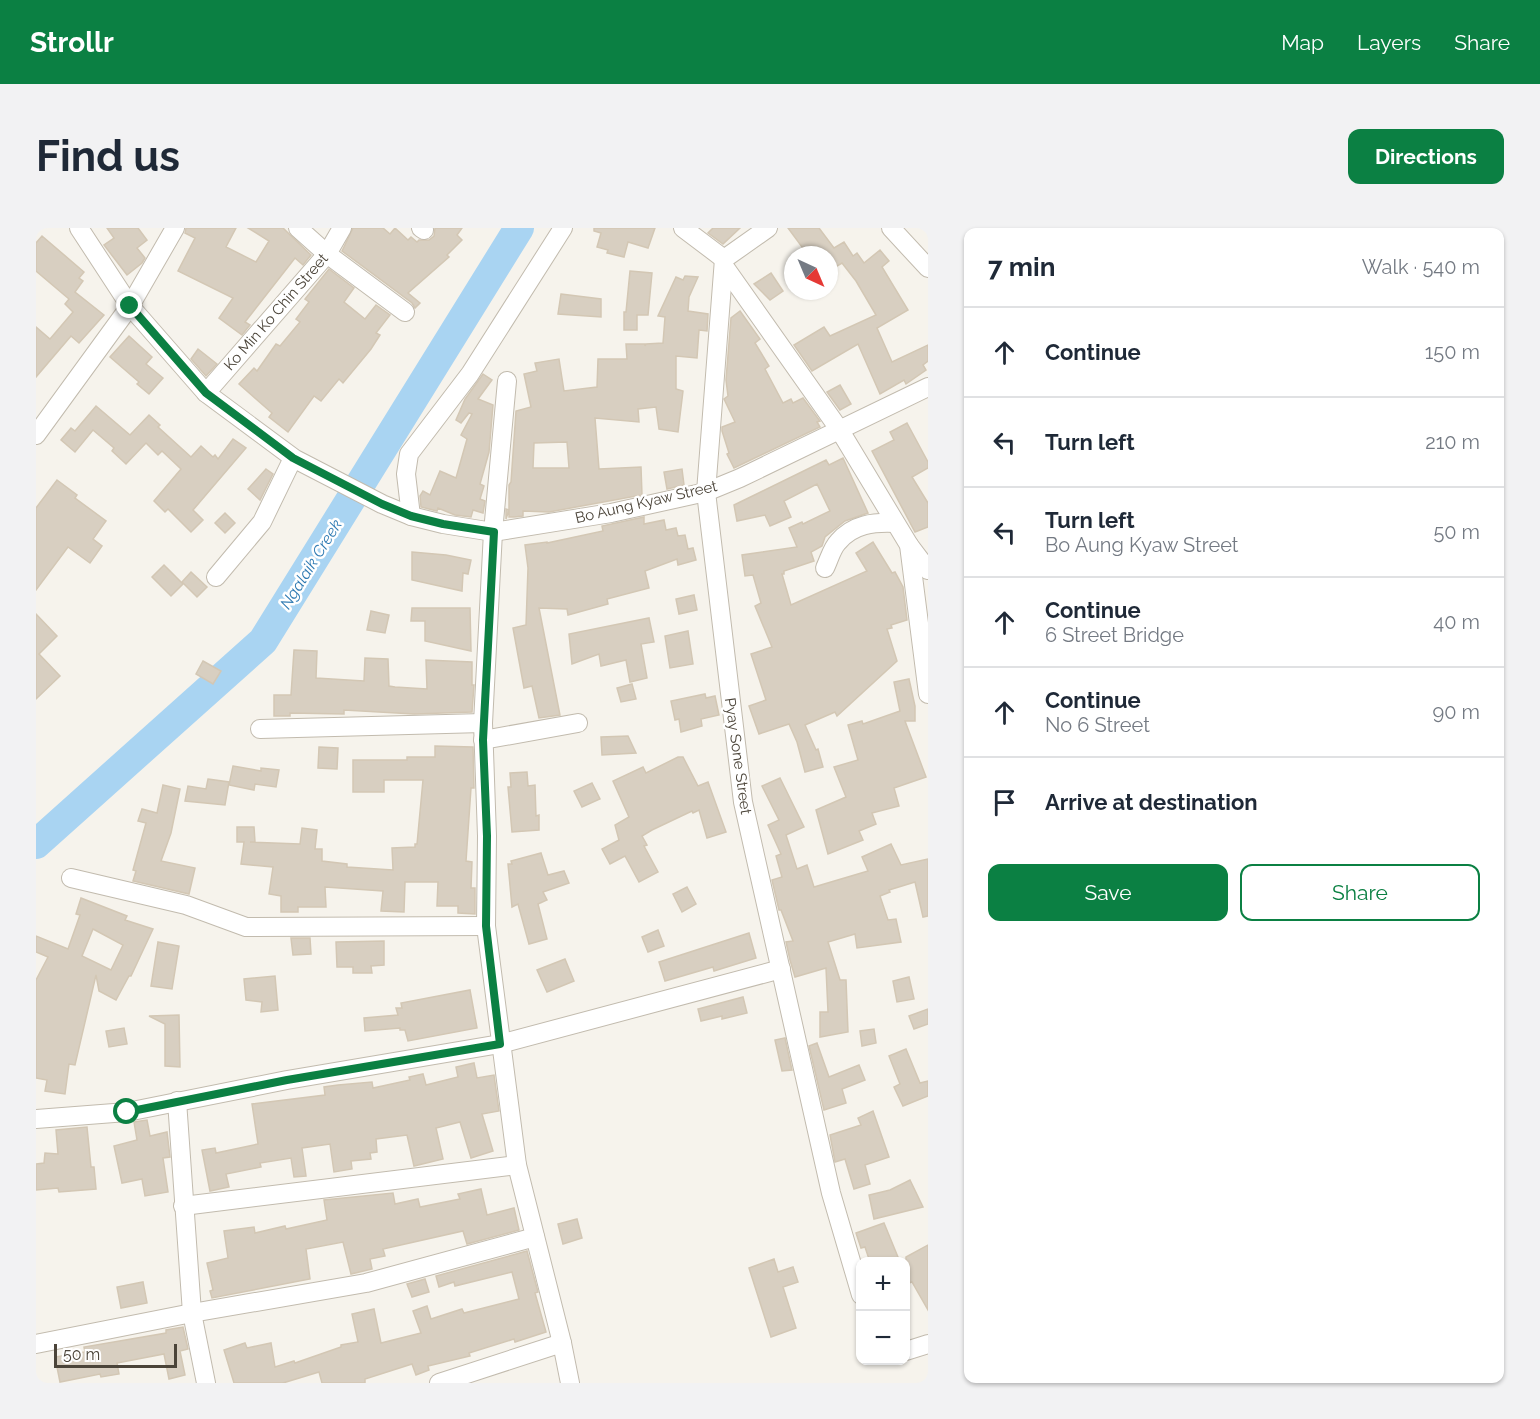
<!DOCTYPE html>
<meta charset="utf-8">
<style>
body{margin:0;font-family:Raleway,sans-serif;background:#f2f2f3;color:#1f2937}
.controls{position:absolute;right:18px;bottom:18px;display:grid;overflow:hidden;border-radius:12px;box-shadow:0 2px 4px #0004}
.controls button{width:54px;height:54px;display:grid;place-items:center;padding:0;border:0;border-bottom:2px solid #e0e1e3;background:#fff;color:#1f2937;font:30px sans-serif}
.compass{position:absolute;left:748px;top:18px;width:54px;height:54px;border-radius:50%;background:#fff;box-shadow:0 2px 4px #0004;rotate:136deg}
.scale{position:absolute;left:18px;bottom:15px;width:123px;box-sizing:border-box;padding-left:6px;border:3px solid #4b4439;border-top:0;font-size:16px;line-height:21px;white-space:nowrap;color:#4b4439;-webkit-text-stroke:4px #fff;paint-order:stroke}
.stop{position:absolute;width:18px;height:18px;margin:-14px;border:4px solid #0b8043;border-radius:50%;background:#fff}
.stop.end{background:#0b8043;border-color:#fff;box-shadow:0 2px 6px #0008}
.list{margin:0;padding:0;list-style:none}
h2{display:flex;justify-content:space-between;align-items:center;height:78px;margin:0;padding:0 24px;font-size:26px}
h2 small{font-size:20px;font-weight:400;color:#747a83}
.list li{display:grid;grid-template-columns:39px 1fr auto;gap:18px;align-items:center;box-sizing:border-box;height:90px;padding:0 24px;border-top:2px solid #e0e1e3}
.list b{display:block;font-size:22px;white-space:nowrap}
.list p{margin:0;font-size:20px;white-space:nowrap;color:#747a83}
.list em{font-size:20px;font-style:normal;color:#747a83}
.actions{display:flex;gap:12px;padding:18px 24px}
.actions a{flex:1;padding:14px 0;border:2px solid #0b8043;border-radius:12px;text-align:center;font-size:21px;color:#0b8043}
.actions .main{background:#0b8043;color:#fff}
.icon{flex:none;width:33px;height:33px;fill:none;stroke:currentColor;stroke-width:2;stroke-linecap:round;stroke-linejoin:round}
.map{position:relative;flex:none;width:892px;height:1155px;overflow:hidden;border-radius:12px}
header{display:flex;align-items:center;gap:36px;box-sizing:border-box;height:84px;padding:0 30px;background:#0b8043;color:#fff}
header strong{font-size:28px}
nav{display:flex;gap:33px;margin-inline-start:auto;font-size:21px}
.intro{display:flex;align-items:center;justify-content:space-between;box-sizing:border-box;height:144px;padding:0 36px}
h1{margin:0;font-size:42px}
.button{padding:15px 27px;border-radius:12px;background:#0b8043;color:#fff;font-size:21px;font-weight:700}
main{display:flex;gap:36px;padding:0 36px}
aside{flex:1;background:#fff;border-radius:12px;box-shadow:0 2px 4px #0004}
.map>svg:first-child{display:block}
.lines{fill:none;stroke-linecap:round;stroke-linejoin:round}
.river{stroke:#a9d4f2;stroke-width:30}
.building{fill:#d8cfc1;stroke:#d3c7b4;stroke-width:1.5;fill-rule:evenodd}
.minor-casing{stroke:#c2bbae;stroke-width:20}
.minor{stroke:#fff;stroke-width:18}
.route{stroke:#0b8043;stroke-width:8}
.labels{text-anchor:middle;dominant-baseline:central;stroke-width:5;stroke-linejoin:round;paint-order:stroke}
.street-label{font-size:15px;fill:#4b4439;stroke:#fff}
.water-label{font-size:16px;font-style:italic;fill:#2e7ab2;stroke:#fff}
</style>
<header>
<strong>Strollr</strong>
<nav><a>Map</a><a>Layers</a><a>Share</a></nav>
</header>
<div class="intro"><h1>Find us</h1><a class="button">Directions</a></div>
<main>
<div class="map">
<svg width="892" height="1155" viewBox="0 0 892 1155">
<rect width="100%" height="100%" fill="#f6f3ec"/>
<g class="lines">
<!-- river -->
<path class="river" d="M0,616L227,413L483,0"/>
</g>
<!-- building -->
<g class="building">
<path d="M71,0H102L111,12L101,20L109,30L106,35L91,47L68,17L78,10Z"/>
<path d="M150,0H200L190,19L220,34L233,13L212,0H247L275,27L267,37L259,30L209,94L214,97L206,107L183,90L197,70L142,43L159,10L149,5Z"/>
<path d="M317,0H347L354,6L359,0L372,12L375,9L381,14L383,12H393L398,8L399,0H426L421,7L426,12L411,27L413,29L372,65L384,75L379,80L376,75L306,23Z"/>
<path d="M558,0H619L612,20L592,14L588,29L571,25L572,22L561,19L565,5L558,3Z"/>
<path d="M677,0H704L687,16L672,5Z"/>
<path d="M752,0H783L798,20L808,14L817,28L821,25L828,35L844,22L853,33L846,39L872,82L841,100L856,134L892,117V133L887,137L890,142L870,156L868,152L844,166L822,116L776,143L758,117L788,99L794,108L840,87L820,53L806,35L793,43V27H772Z"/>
<path d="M6,8L48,44L43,50L47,53L39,64L68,87L43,115L35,108L0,149V99L14,111L37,84L29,76L33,71L0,43V15Z"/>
<path d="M293,41L318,60L308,74L329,91L340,77L354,87L340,105L344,107L335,121L307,155L303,151L285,173L278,168L252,204L233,189L236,185L203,156L218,140L221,143L240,116L244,118L264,94L260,91L273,74L269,71Z"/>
<path d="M594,43L616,45L612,87H601V102H588V84H590Z"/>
<path d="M735,45L747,63L734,72L718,56Z"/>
<path d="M649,48L662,49L653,69L652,83L672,86L671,103L663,102L661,130L640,128V161L647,163L642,204L623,201L620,179L602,181L603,194L559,190L563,241L605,239L606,267L513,284L487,283V288L478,289H473V282L470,291V281L473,282V257L475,254L480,183L495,179L488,146L501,143L499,135L523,131L528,163L561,159L562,131H591L590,116H609V118L610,116L627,115L629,89L622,88L640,49L647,52ZM531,214L533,240H497L498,215Z"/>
<path d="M525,66L565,71V89L522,86Z"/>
<path d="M704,83L724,111L719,115L733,138L729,141L747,175L755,171L757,175L767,170L784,193L781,194L784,199L698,240L691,226L693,225L686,203V199L699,194L688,171L692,168L690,152L695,90Z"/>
<path d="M93,108L116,129L110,136L127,150L113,166L101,156L103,154L74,129Z"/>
<path d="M162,121L181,136L170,148L155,131Z"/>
<path d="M447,146L456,152L442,171L457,177L453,224L444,256L448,258L444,271L449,273L447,285L437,282L435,289L419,287L402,280L401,283L385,279L384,268L387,263L394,267L404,243L420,250L431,211L425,207L436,186L433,185L425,195L420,192L429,171Z"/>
<path d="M804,157L815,176L804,182L791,164Z"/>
<path d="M60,178L94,207L113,187L124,197L122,199L155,229L165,218L177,229L179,227L182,231L197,211L210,220L157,282L167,292L155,304L132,281L129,284L118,273L145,241L126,223L122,227L110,215L90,236L76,223L78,220L57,202L39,224L25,212L35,200L39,203Z"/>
<path d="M871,195L892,234V240L876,249L892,275V299L879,304L836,223L858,212L854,204Z"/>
<path d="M807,230L832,285L809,293L789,309L786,318L775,324L778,333L748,343V346H746L755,377L831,343L820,325L837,314L856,345L859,344L867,359L871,392L855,397L856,400L851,401L861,433L801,488L799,484L769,497L780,522L782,521L787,539L769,544L761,514L753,496L723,506L713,478L730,472L715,426L736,419L719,378L725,375L717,347L709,348L706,327L761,319L753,300L766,294L767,296L794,283L781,256L748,273L755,289L734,298L729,287L701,293L698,277L790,232L793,237Z"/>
<path d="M230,241L237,246L224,272L212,261Z"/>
<path d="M646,241L648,257L631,261L628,244Z"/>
<path d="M21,252L41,267L39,270L70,293L57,311L66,318L54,335L32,319L0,362V280Z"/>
<path d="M189,285L199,295L189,305L179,295Z"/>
<path d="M608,289V296L628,292L630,302L640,300L642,308L649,307L652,321L657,320L660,332L642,337L641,331L609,343L613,360L571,371L572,376L532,387L531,381L503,380L524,487L503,490L496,458L488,460L477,400L490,397L492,340L489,317L511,314V315L567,303L566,298Z"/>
<path d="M376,324L410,327L435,332L432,346L427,345L426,363L376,352Z"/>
<path d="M128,337L147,356L135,368L116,349Z"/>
<path d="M155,344L171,359L161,369L146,354Z"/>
<path d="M658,367L661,382L643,386L640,371Z"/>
<path d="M376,380H434L435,423L389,413V393H375Z"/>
<path d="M335,383L353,387L349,405L331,402Z"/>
<path d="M0,386L21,408L3,426L24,448L0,471Z"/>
<path d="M613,390L618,414L605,416L611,450L594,454L590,432L565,438L563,426L536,436L533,406Z"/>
<path d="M652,403L657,436L634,440L629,408Z"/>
<path d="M258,422L281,423L280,450L328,453L329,430L352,431L353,458L359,459L391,461L390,432L436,434V457H438L436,484L378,486L308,482V486L254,485V488H238V467H255Z"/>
<path d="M167,433L185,443L177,456L160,446Z"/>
<path d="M873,451L879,478V493H869L890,549L858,560L863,578L836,585L840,596L823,603L827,612L792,626L780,582L810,569L798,539L822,532L812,497L826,493L827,496L864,483L858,454Z"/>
<path d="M596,456L600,471L585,474L581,460Z"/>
<path d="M669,466L670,470L679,468L683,487L665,491L666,498L645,504L643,491L639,492L635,473Z"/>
<path d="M592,508L600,525L566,527L565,509Z"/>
<path d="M399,518L437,519L438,560H435L430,633L436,634L435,660H439V686L422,685V678H401L402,654H369L368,684L345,683L347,663L289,659L290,679H262V684H245V668L233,666L237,639L205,636L208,614H201V599H218L219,614H214L264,616L266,600L281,602L279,621H286V633L311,636V639L357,642L356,620L379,619V616H381L387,552H348V564H317V532H371V529H399Z"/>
<path d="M283,519L302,520L301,541L282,540Z"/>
<path d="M642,529H647L662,558L672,554L690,604L671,610L663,582L657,585L656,583L616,602L606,608L611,617L608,618L622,644L603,654L589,628L574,636L566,621L583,612L579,597L593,589L577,553L607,539L610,545Z"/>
<path d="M197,538L225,543V540L243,542L240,559L219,556L218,562L193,557Z"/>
<path d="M491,544L492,558L499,557L500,588L503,587V602L476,604L472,559H475L474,545Z"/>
<path d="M744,550L768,599L750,607L761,641L771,637L778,659L832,643L826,629L855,616L865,637L892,631V688L887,689L879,654L853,662L854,664L844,668L852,692L860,691L865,714L821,720L819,706L792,714L804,752H810L812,804L784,809V784H792L790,740L759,749L754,732L750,714L757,713L745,682H743L736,652L746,649L740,628L745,626L732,597L743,592L726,558Z"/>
<path d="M172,551L193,554L189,577L149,573L152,558L170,561Z"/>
<path d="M556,555L564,571L546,579L538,563Z"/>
<path d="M127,557L144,561L135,605L125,633L159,640L153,666L97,653L100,643L97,642L110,595L102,593L106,581L121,585Z"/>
<path d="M505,625L512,647L528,643L533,655L507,664L511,672L502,676L511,711L493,716L482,676L476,679L472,636H476L475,633Z"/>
<path d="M651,659L660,676L646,684L637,666Z"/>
<path d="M45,670L91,688L89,692L117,701L95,748H93L80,772L63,763L60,747L39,837L33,836L29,866L9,863L11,852L0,850V752L12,729L0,724V708L32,721L44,687L40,686ZM57,701L87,717L75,742L46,728Z"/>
<path d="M622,702L628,718L612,724L606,709Z"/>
<path d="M713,705L720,730L678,743L677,739L629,753L623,734Z"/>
<path d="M255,710H274L275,726L257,727Z"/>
<path d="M348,713V737L335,738L336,745H317V739H301L300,714Z"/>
<path d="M122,714L143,718L136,761L115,758Z"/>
<path d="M529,731L538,753L511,764L501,742Z"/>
<path d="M239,748L242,782L225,784L226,774L210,772L208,751Z"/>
<path d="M873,749L878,771L861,774L857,753Z"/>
<path d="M434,762L441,800L372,813L369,802H364V800L329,803L328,790L362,787L360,780H366L365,775Z"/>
<path d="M707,769L711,785L686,791V788L665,793L662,781Z"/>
<path d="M892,781V796L878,801L873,788Z"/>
<path d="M143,787L144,839L129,838V796L113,788Z"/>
<path d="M88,800L91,816L73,819L70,803Z"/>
<path d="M838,801L840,815L826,818L824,803Z"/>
<path d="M749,810L756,842L746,843L739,812Z"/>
<path d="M781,815L793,849L823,837L829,852L806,861L810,875L788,882L773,818Z"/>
<path d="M870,821L884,855L892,853V868L867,878L858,859L864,856L853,828Z"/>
<path d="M438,835L441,850L458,847L463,883L446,886L457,923L435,930L424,894L400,900L407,931L378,938L371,907L340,911L341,924L334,925L335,931L315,933L316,941L298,944L294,916L266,920L270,948L258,949L255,930L224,935L225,939L190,946L193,959L174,963L166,922L179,920L180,925L222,916L216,876L289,867L288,859L302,857L336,854L337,860L374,852L373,849L387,846L390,857L422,849L420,839Z"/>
<path d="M837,883L853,929L829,937L834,956L818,961L809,931L799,934L794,907L825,897L822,890Z"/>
<path d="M111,892L114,908L131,904L134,929L127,930L132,964L109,968L106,951L86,955L78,918L101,912L98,894Z"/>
<path d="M51,899L55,939H58L60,961L23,964L22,960L0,962V936L8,935L9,925L22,926L20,902Z"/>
<path d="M874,952L887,979L838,991L833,967L854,962Z"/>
<path d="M445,961L451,987L478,980L483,1002L431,1016L427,1003L347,1021L349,1028L334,1031L336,1041L315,1046L307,1014L270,1021L274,1051L176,1070L174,1063L177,1062L171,1035L192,1030L188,1003L218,999L219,1005L249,998L250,1001L291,992L288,972L357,965L359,976L382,971L384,979L424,971L422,966Z"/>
<path d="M541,991L546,1010L527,1016L522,996Z"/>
<path d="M848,995L864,1034H834L829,1019L825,1020L820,1005Z"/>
<path d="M892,1017V1082L876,1054L870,1056V1029Z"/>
<path d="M491,1023L502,1064L499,1065L510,1104L479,1114L478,1111L433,1125L434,1128L392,1138L393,1142L380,1147L376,1136L329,1151V1155H286L283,1144L247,1155H198L188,1122L209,1115L211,1120L235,1115L239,1139L258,1133L259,1135L305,1119V1117L322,1114L316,1086L338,1081L345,1115L385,1105L377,1083L391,1078L395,1091L426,1081L428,1085L483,1071L476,1044L419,1058L418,1054L403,1059L400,1048Z"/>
<path d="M738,1031L742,1044L757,1039L762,1054L747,1059L760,1100L735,1109L713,1040Z"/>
<path d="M389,1051L393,1064L376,1069L371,1056Z"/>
<path d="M107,1054L111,1075L85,1080L81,1059Z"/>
<path d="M147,1099L152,1121L144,1123L149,1147L133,1151L128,1126L81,1135L83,1146L65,1149L64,1146L24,1154L19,1129L49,1124L48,1119L130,1105V1102Z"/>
</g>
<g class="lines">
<defs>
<g id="minor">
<path d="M43,0L94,78L170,165L259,231L346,276L375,288L407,296L457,304L575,285L670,264L704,250L892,159"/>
<path d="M262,0L291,26L369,84"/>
<path d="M385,0L388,2"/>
<path d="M647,0L688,31"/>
<path d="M732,0L688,31L670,264L707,574L795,965L825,1067"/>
<path d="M855,0L892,40"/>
<path d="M688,38L803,201L873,317L892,466"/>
<path d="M471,153L457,304L447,495L451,608L450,698L481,937L526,1115L534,1155"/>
<path d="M170,165L291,26L306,0"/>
<path d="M0,207L94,78L139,0"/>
<path d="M375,288L370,246L373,226L434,146L527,0"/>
<path d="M873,317L892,342"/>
<path d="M789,340C793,332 796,320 802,314C817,296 838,294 859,295"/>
<path d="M180,349L226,294L257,230"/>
<path d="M224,501L447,495"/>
<path d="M447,512L542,495"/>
<path d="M35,650L150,677L210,699L450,698"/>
<path d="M141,873L156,1085L170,1155"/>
<path d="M0,891L91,884L251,852L464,816L745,741"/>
<path d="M147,978L481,937"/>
<path d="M0,1116L156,1085L330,1055L499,1009"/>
<path d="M870,1123L892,1116"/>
<path d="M403,1155L526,1115"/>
</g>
</defs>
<!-- minor casing -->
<use href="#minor" class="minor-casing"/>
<!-- minor -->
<use href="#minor" class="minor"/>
</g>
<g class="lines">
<!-- route -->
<path class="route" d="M91,884L251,852L464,816L450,698L451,608L447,512L458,304L407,296L375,288L346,276L257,230L170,165L94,78"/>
</g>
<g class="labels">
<!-- street labels -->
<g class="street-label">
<text transform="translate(240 84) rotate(-49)">Ko Min Ko Chin Street</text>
<text transform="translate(610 274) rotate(-13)">Bo Aung Kyaw Street</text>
<text transform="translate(702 528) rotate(82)">Pyay Sone Street</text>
</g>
<!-- water labels -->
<g class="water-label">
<text transform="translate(275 336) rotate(-58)">Ngalaik Creek</text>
</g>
</g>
</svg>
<div class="controls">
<button>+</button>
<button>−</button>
</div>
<svg class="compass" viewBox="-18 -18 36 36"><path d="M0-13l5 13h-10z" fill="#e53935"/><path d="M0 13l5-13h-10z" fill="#747a83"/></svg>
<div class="scale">50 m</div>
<div class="stop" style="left:91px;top:884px"></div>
<div class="stop end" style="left:94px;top:78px"></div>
</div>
<aside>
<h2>7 min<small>Walk · 540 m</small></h2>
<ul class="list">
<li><svg class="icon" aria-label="ahead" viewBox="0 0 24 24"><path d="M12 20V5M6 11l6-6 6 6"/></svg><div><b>Continue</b></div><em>150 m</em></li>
<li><svg class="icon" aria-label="left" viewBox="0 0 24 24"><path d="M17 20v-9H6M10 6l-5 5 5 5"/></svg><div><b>Turn left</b></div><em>210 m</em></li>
<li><svg class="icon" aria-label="left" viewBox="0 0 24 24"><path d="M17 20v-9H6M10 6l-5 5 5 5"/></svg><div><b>Turn left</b><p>Bo Aung Kyaw Street</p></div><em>50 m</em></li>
<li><svg class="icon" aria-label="ahead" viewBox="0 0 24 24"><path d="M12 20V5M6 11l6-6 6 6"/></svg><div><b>Continue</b><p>6 Street Bridge</p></div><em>40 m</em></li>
<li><svg class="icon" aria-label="ahead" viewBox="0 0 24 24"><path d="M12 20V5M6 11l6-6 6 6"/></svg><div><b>Continue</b><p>No 6 Street</p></div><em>90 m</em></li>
<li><svg class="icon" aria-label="arrive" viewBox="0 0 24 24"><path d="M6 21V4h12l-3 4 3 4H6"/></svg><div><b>Arrive at destination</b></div></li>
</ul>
<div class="actions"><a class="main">Save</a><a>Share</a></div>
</aside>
</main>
